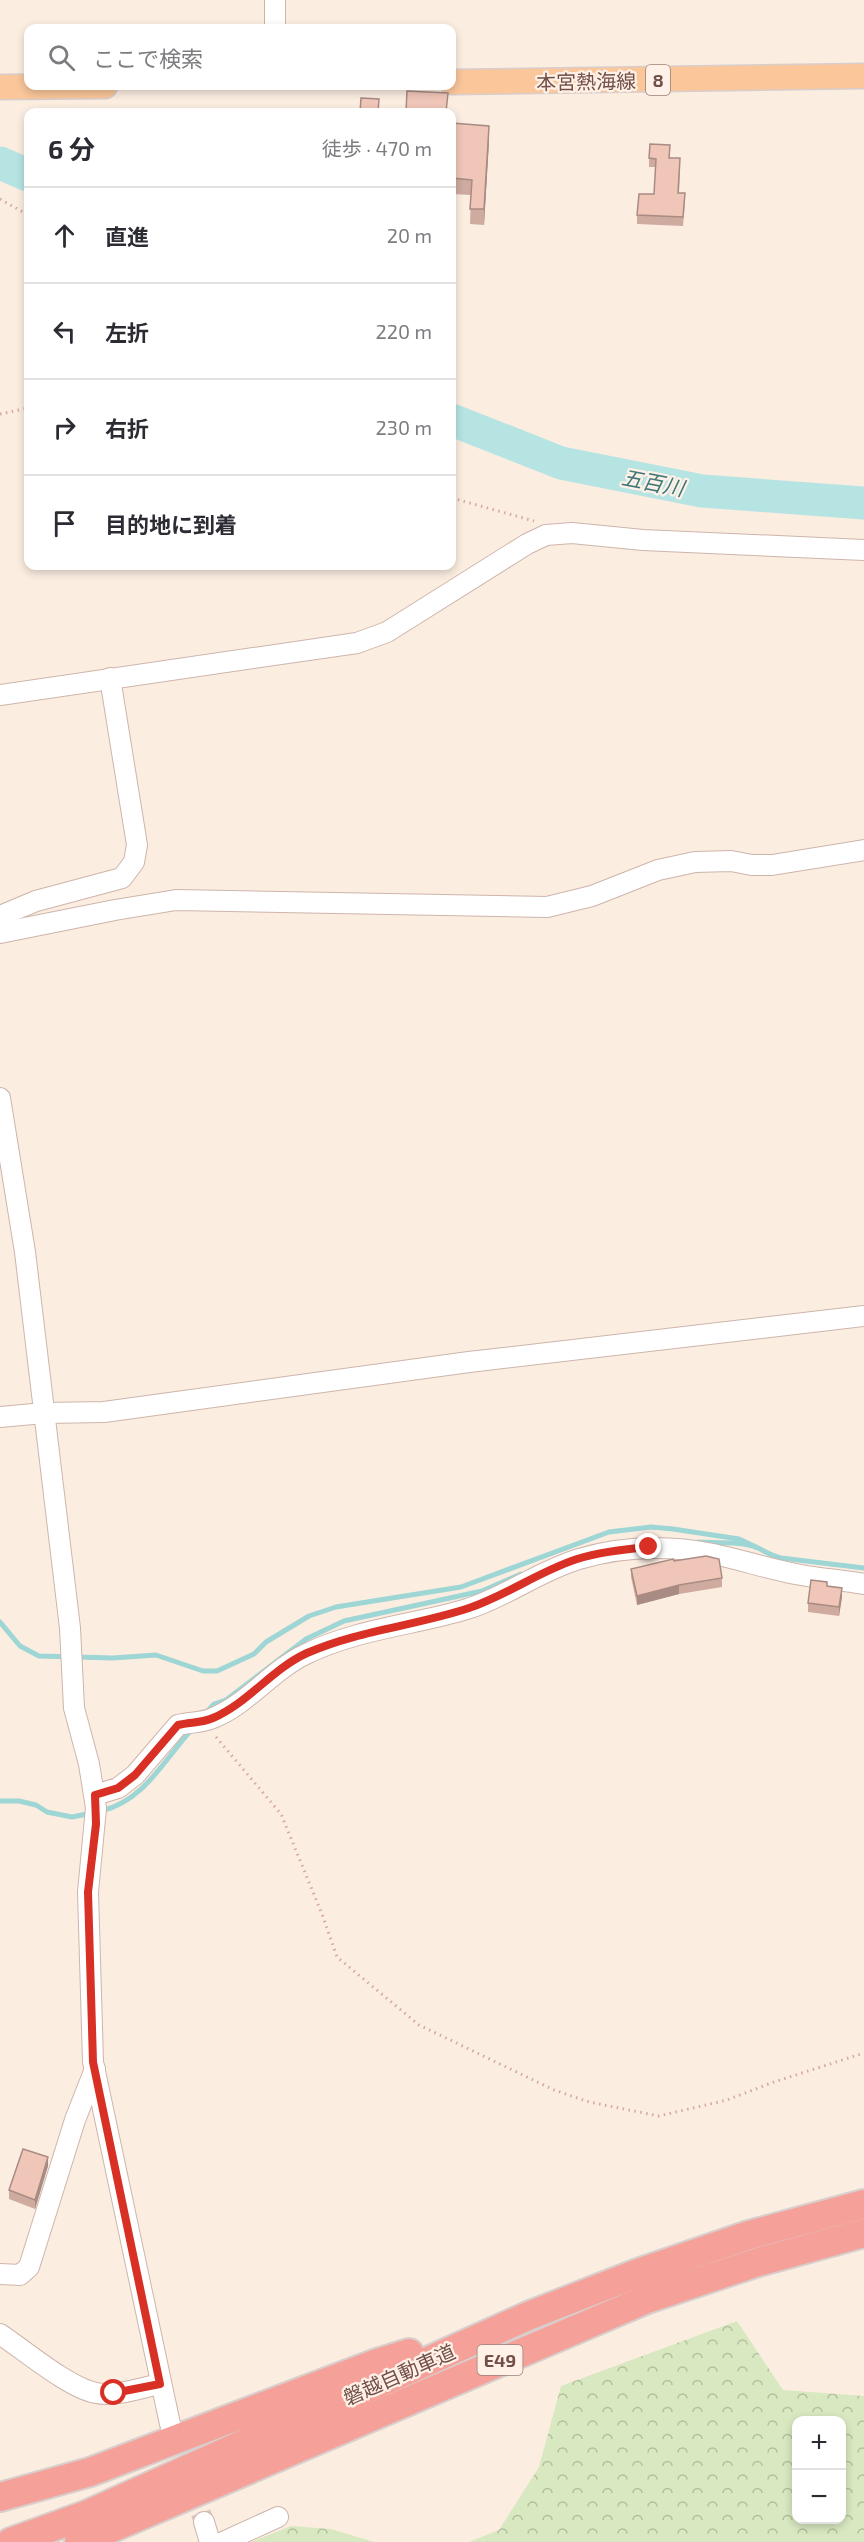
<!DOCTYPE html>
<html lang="ja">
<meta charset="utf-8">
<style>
body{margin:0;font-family:"Exo 2","Noto Sans JP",sans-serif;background:#f7f7f7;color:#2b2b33}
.controls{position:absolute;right:18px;bottom:18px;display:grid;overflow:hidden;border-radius:12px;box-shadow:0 3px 9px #0003}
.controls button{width:54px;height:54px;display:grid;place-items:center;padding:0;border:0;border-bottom:2px solid #e1e1e2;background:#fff;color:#2b2b33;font:30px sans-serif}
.stop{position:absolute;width:18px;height:18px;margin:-14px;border:4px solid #d93025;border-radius:50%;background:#fff}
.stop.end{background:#d93025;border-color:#fff;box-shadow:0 2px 6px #0008}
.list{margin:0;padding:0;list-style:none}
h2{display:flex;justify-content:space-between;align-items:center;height:78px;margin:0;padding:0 24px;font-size:26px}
h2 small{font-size:20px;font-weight:400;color:#7c7c81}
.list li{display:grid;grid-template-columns:39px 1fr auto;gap:18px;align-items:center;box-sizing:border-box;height:96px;padding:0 24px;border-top:2px solid #e1e1e2}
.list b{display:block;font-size:22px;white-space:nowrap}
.list em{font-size:20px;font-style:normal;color:#7c7c81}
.icon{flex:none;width:33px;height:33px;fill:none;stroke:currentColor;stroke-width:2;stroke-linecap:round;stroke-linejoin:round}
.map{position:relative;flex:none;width:864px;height:2542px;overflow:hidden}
.search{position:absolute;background:#fff;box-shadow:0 3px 9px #0003;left:24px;top:24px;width:432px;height:66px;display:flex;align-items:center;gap:15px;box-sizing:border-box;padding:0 21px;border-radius:12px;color:#7c7c81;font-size:22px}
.panel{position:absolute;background:#fff;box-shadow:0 3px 9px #0003;left:24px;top:108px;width:432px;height:462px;border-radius:12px}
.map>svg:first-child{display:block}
.forest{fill:url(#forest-crowns);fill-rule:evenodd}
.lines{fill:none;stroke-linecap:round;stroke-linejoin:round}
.stream{stroke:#9dd6d5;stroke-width:5}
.river{stroke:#b6e4e3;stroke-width:33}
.minor-tunnel{stroke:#dac6bb;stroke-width:20;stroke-dasharray:20 10;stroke-linecap:butt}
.minor-casing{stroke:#ceb5ab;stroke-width:22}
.major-casing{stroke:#d8cecc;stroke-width:27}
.highway-casing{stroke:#d8cecc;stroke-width:32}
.path{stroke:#d5a99d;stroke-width:3;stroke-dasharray:1.5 4.5;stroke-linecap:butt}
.minor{stroke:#fff;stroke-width:20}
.major{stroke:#fac69a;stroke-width:24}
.highway{stroke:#f5a199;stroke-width:28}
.wall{fill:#ceaa9f}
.shaded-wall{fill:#a88b82}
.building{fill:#f0c6b9;stroke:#a88b82;stroke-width:1.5}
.route{stroke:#d93025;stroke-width:8}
.labels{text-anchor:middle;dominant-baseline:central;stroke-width:4.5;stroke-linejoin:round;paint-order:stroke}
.shield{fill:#fff1e7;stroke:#9c8078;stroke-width:1.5}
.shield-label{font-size:18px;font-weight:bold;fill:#725049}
.street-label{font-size:20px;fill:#725049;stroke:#fff1e7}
.water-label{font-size:21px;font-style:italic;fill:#3d7878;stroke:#fff1e7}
</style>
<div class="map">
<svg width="864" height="2542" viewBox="0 0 864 2542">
<defs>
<pattern id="forest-crowns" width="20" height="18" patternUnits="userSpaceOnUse" patternTransform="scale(1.5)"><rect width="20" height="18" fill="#d8e8c0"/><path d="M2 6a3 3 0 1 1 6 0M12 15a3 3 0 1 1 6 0" fill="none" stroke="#b4be9e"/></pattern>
</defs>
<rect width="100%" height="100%" fill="#fcede1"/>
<!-- forest -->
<g class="forest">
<path d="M737,2321L783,2390L864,2396V2542H469L499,2530L539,2467L561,2386ZM796,2420H842V2520H796Z"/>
<path d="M291,2526L331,2529L374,2542H251Z"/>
</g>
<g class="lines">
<!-- stream -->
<g class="stream">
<path d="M698,1542C716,1543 742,1541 758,1548C766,1552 772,1556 781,1558L864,1568"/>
<path d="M0,1622L20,1646L39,1656L113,1658L156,1655L203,1671H217L254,1654L266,1642L309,1616L336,1607L461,1587L609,1532L651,1527L673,1529L739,1539L756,1547"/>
<path d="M206,1713L214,1704L226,1700L306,1639L344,1621L482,1591L521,1574"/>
<path d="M0,1801H19L36,1805L47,1812L72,1817L92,1813"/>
<path d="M101,1811C144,1801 164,1760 192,1729"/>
</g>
<!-- river -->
<g class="river">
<path d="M0,163L28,175"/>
<path d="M452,420L561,463L702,491L864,503"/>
</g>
<!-- minor-tunnel -->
<path class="minor-tunnel" d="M171,2428L204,2522"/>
<defs>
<g id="minor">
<path d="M275,0V28"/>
<path d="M0,695L357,643L387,632L527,544L546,535L572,533L643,540L864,550"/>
<path d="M0,916L36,901L122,878L134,862L137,845L110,678"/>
<path d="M0,933L115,910L176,900L547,907L592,896L658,870L695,862L731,861L752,865H772L864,850"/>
<path d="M0,1098L25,1252L70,1628L74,1708L89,1764L96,1808L88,1892L93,2062L170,2424"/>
<path d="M0,1417L44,1413L104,1412L469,1362L864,1316"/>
<path d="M95,1795L118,1788L135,1775L178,1725C190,1722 202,1723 213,1718C248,1704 272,1670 306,1654C357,1629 414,1625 467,1609C506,1597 539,1571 579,1559C622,1546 669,1545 713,1554C743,1560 771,1570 801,1575C822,1579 843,1580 864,1584"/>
<path d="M0,2274L20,2275L29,2267L75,2120L95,2069"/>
<path d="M0,2334C24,2350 69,2388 96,2393C116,2397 140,2388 160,2384"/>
<path d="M204,2522L210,2542"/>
<path d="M223,2542L278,2517"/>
</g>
<g id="major">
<path d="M452,82L864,76"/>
<path d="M0,87L105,86"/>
</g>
<g id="highway">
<path d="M0,2497L90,2472L377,2363L409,2353"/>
<path d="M11,2542L86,2515L528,2316L638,2273L749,2235L864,2204"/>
<path d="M79,2542L647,2299L758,2262L864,2233"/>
</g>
</defs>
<!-- minor casing -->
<use href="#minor" class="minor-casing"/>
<!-- major casing -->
<use href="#major" class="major-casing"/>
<!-- highway casing -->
<use href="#highway" class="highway-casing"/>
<!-- path -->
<g class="path">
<path d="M0,199L28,215"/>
<path d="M0,414L28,408"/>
<path d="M452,498L534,521"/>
<path d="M216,1737L281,1814L322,1914L337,1957L419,2025L554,2090L589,2102L659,2116L727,2100L771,2083L864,2053"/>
</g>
<!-- minor -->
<use href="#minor" class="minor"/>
<!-- major -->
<use href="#major" class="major"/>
<!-- highway -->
<use href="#highway" class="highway"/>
</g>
<!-- wall -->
<g class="wall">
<path d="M452,123L489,141L484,225L470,224L471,195L452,194Z"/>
<path d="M649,158H670L680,167L679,193L685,202L683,226L637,224V215L654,194L656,167H649Z"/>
<path d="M674,1561L722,1578V1587L679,1594L637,1605L631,1577V1569Z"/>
<path d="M827,1586L842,1597L839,1616L808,1612V1603Z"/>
<path d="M48,2166L35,2209L9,2199V2190Z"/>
</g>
<!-- shaded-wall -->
<g class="shaded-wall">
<path d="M489,126V141L484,225V209Z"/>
<path d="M679,1585V1594L637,1605V1596Z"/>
<path d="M842,1588V1597L839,1616V1607Z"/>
<path d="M48,2157V2166L35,2209V2200Z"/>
</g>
<!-- building -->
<g class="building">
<path d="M407,91L448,93L446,112H406Z"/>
<path d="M361,98L379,99L378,112H360Z"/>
<path d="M452,123L489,126L484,209H470L472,180L452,178Z"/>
<path d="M650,144L670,145L669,158H680L678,193H685L683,217L637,215L639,194H654L656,159L649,158Z"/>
<path d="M706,1556L719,1559L722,1578L679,1585L637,1596L631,1569L673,1559L674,1561Z"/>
<path d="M811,1580L827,1582V1586L842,1588L839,1607L808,1603Z"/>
<path d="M23,2149L48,2157L35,2200L9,2190Z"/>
</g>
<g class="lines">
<!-- route -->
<path class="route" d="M114,2393L160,2384L93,2062L88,1892L96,1824L95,1795L118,1788L135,1775L178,1725C190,1722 202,1723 213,1718C248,1703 272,1669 307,1653C360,1630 415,1626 469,1608C507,1595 540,1571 577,1559C600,1552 625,1549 649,1547"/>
</g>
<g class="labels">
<!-- shield labels -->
<g class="shield">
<rect x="646" y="65" width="24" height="30" rx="4.5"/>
<rect x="477.5" y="2345" width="45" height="30" rx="4.5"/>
</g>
<g class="shield-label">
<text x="658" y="80">8</text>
<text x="500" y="2360">E49</text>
</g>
<!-- street labels -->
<g class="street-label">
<text transform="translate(586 81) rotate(-1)">本宮熱海線</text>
<text transform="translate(399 2374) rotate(-24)">磐越自動車道</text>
</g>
<!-- water labels -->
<g class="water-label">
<text transform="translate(653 482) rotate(11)">五百川</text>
</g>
</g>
</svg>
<div class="controls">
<button>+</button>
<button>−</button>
</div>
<div class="stop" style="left:114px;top:2393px"></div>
<div class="stop end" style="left:649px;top:1547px"></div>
<div class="search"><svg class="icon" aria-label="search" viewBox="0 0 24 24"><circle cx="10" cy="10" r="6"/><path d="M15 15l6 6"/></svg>ここで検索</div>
<section class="panel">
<h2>6 分<small>徒歩 · 470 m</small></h2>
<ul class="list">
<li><svg class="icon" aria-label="ahead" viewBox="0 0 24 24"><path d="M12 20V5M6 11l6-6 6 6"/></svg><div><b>直進</b></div><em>20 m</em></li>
<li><svg class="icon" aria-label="left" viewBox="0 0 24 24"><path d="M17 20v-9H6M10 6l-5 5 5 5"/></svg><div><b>左折</b></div><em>220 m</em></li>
<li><svg class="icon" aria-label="right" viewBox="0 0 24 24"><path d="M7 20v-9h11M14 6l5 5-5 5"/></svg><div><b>右折</b></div><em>230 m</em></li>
<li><svg class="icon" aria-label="arrive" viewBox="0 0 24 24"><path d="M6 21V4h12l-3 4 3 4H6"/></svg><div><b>目的地に到着</b></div></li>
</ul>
</section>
</div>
